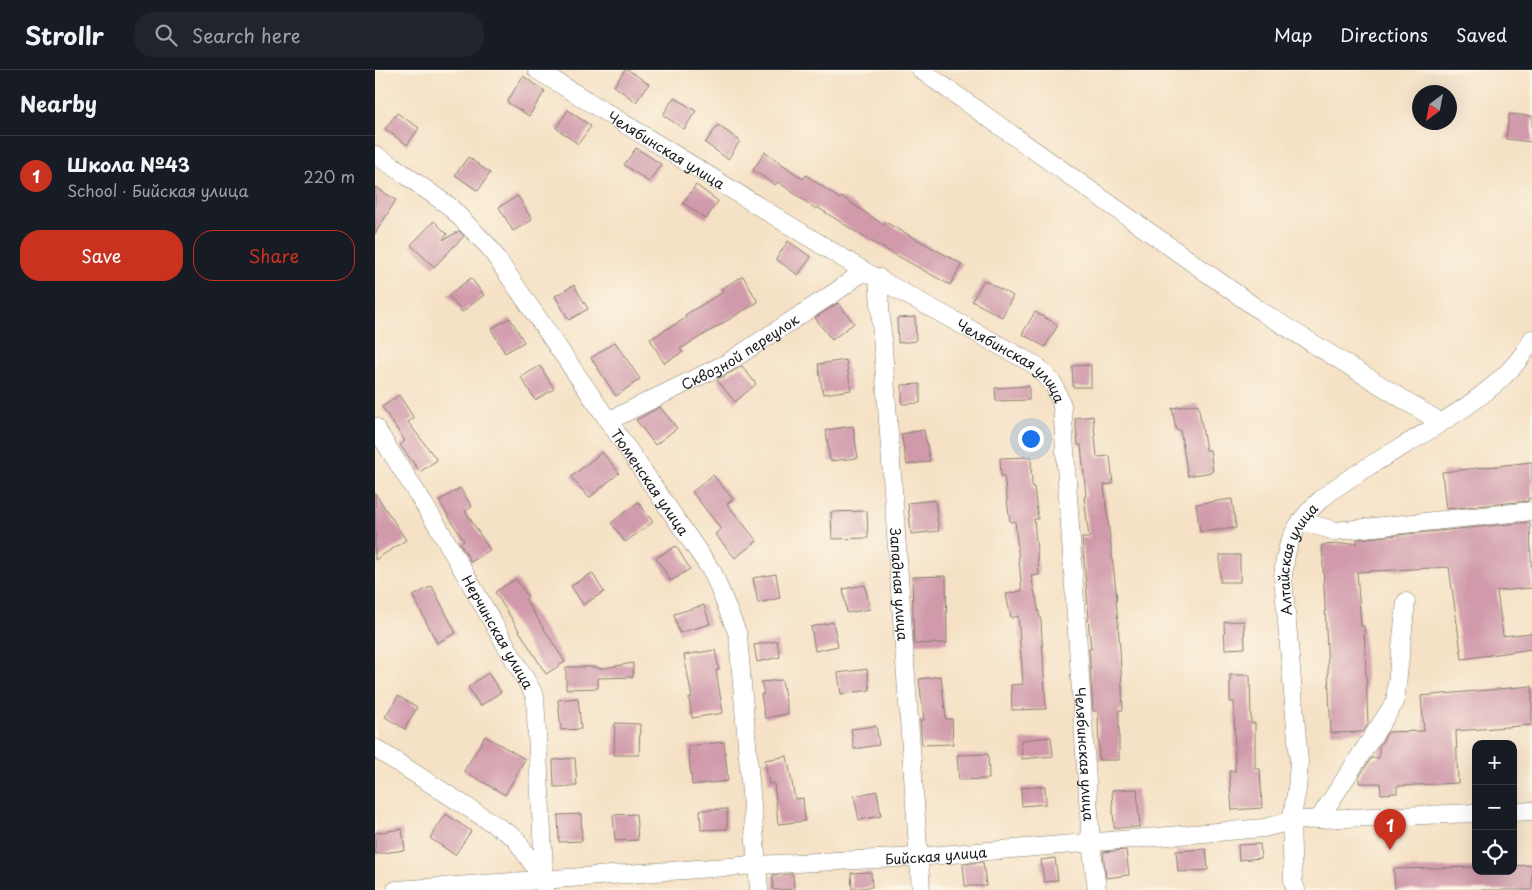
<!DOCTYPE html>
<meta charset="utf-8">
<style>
body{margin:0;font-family:"Playpen Sans",sans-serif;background:#20242c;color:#f1f3f6}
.controls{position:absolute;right:15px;bottom:15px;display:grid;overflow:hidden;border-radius:10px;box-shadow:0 5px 20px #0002}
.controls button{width:45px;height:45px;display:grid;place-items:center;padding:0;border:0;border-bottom:1px solid #363941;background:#171b24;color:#f1f3f6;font:25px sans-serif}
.compass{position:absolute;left:1037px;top:15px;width:45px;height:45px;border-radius:50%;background:#171b24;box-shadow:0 5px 20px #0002;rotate:212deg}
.you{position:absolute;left:655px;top:368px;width:18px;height:18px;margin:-12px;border:4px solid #fff;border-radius:50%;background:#1a73e8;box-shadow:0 0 0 8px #1a73e833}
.badge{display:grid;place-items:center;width:32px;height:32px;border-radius:50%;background:#c8321e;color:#fff;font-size:16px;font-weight:700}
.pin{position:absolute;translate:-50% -41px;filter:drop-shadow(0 1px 2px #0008)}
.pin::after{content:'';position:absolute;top:26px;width:18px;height:15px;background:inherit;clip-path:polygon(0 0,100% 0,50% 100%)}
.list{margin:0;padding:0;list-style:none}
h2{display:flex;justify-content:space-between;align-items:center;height:65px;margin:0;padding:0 20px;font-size:21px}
h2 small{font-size:16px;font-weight:400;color:#9ea1a6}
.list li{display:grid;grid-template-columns:32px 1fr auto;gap:15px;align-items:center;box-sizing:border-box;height:80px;padding:0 20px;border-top:1px solid #363941}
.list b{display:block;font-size:19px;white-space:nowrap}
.list p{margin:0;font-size:16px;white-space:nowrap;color:#9ea1a6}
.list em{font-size:16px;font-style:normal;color:#9ea1a6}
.actions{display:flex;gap:10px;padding:15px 20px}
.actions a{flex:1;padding:11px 0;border:1px solid #c8321e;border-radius:20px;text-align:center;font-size:18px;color:#c8321e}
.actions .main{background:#c8321e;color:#fff}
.icon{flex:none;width:28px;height:28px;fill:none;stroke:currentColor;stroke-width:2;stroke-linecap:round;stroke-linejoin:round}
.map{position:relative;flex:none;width:1157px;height:820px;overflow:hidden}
header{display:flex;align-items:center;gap:30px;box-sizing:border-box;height:70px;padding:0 25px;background:#171b24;border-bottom:1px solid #363941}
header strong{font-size:24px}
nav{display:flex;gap:28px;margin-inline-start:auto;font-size:18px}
.search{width:350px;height:45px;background:#20242c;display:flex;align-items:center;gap:12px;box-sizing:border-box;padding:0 18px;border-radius:20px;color:#9ea1a6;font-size:19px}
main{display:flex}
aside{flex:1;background:#171b24}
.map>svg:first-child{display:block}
.building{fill:#d09aab}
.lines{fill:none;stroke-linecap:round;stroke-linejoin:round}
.minor-casing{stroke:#887e70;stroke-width:19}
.minor{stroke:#fff;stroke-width:18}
.labels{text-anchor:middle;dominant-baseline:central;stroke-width:4.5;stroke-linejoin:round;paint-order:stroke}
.street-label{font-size:14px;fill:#1c1c1c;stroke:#fcf5e5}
</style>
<header>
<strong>Strollr</strong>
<div class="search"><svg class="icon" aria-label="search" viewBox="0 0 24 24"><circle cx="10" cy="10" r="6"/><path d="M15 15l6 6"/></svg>Search here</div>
<nav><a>Map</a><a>Directions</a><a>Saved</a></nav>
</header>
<main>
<aside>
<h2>Nearby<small></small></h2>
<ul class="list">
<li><span class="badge">1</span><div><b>Школа №43</b><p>School · Бийская улица</p></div><em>220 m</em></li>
</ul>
<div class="actions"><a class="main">Save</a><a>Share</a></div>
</aside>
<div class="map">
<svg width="1157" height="820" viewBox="0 0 1157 820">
<rect width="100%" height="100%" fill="#fcf5e5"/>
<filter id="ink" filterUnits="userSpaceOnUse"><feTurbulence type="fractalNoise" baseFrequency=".02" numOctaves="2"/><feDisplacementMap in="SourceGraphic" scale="10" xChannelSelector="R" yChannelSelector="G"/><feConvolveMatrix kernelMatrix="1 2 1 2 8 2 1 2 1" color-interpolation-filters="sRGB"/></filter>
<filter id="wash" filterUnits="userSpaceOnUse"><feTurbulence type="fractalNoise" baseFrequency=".0096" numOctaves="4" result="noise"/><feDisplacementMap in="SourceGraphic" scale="20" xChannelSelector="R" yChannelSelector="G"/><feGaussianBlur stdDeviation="1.12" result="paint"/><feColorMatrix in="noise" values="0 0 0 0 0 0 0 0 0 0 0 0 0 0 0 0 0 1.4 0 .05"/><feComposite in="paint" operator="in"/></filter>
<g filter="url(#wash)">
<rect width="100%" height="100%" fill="#f5e1c5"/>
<g id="blocks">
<!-- building -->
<g class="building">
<path d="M250,0H253L274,14L261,32L239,16Z"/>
<path d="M148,6L170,21L154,46L132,32Z"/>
<path d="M299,27L321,41L309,59L288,45Z"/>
<path d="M193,40L216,56L203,74L181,58Z"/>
<path d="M22,43L44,58L32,75L10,59Z"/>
<path d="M1134,44L1157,46V72L1131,69Z"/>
<path d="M343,55L365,71L353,89L330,73Z"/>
<path d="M261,78L286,94L274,112L249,95Z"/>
<path d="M390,82L428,109L431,105L465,129L467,127L509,155L510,152L587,194L575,215L492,169L442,137L441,139L403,112L400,115L378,100Z"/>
<path d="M93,87L115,103L103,121L80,105Z"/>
<path d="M321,115L343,131L331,149L308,133Z"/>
<path d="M0,117L21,130L0,164Z"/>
<path d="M143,126L157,150L138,161L124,137Z"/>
<path d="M59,151L72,164L68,170L84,161L89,166L59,197L36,175Z"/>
<path d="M413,171L436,187L423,205L401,189Z"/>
<path d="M368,206L383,232L305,279L308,282L289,293L275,269L311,248L310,245L348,222L346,219Z"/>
<path d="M96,208L109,225L87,242L73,225Z"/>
<path d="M609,210L638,226L627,247L597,231Z"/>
<path d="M199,215L213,239L194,250L180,226Z"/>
<path d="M463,233L479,253L457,270L440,248Z"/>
<path d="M660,242L683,255L670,277L647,264Z"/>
<path d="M540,247L541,271L523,273L522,248Z"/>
<path d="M135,248L149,272L130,283L116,259Z"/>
<path d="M240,272L265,309L241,326L216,288Z"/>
<path d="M471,290L476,320L448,324L443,294Z"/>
<path d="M716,295V317H698L697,296Z"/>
<path d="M165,296L179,319L160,330L146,307Z"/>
<path d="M367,296L381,314L360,332L342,310Z"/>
<path d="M545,314V333L527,334V315Z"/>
<path d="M654,316V330L621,331L620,318Z"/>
<path d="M24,325L39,348L33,352L62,390L45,402L25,375L30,371L7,337Z"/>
<path d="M823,334L831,380H835L838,402L813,406L805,360H801L797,338Z"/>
<path d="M285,337L302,358L280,375L261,350Z"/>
<path d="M718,346L722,387L735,386L738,414L729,415L742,529H741L745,579L748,640H744V690H724L723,641H718L714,579H716L713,548H714L707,468H714L709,427L711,426L706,375H703L700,348Z"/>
<path d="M478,356L483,388L455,391L451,360Z"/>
<path d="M549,360L555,391L532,395L526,364Z"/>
<path d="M227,382L244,403L214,428L196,407Z"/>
<path d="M656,387L657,417H659L663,449H659L664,505L656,506L666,552L671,639L637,640L636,615L648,614L643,546L636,548L631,524L647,521L640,451L635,452L629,406H626L625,388Z"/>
<path d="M1157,392V428L1153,429V431L1071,439L1067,402Z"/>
<path d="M338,405L358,429L352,434L382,471L360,488L340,464L346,459L317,422Z"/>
<path d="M85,418L97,437L90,441L115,480L96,492L85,473L89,471L64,431Z"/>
<path d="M0,423L31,470L0,490Z"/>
<path d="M857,429L861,458L825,462L821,434Z"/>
<path d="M560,430L564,461L536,464L533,433Z"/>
<path d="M263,432L278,452L250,472L236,453Z"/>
<path d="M492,441L493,468L457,469L456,442Z"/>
<path d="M1155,452L1157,518L1122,521L1128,566L1157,563V579L1087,589L1074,497L982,502L986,556H989L993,654L988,662L956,663L947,475L982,473V469Z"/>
<path d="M301,476L315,499L296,511L281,488Z"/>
<rect x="845" y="485" width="20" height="27"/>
<path d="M217,503L229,522L208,535L196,516Z"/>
<path d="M401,504L405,528L383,533L378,508Z"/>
<path d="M571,506L572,573L539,574L537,507Z"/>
<path d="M141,509L153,527L150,529L190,592L171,604L120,522Z"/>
<path d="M490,515L495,539L472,543L468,519Z"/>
<path d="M57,516L81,563L62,573L38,526Z"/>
<path d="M329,535L335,554L304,563L299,544Z"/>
<path d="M869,551L870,578L850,579L849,552Z"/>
<path d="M458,552L463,576L440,581L436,557Z"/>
<path d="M402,571L405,587L382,592L379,575Z"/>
<path d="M340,580L344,600H341L348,643L317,648L314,628H317L309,585Z"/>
<path d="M258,593V607L223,608V618L191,619V597H223V599Z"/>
<path d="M492,599L495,620L466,624L463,603Z"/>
<path d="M113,603L126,622L105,636L93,617Z"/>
<path d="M855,605H875L876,653H880V699H885L887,738L857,740L854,701H860L859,632H855Z"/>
<path d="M566,606L571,649H577L578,674L547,675L545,650H549L544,609Z"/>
<path d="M407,610L413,644L390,648L386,624H389L386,612Z"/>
<path d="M1157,616V655L1081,661L1083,713L1022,716V723L1006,724L1005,713H984V707L996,688H1004V677L1013,662L1049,661L1046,626Z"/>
<path d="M23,626L42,637L30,659L10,647Z"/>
<path d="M203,628L206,659L186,660L183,630Z"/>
<path d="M240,653L265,654L264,685H239Z"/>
<path d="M501,656L504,675L479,679L476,659Z"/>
<path d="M110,666L150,689L130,725L89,701Z"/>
<path d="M676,667L678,686L647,689L646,670Z"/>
<path d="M349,672L353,711L317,715L313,676Z"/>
<path d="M613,684L614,709L584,710L582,685Z"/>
<path d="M412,686L420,729L428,728L430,751L403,754L399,713L394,714L390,690Z"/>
<path d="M200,688L202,716L179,717L178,690Z"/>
<path d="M670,716L671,734L647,736L646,718Z"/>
<path d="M762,719L765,757L739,758L737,720Z"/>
<path d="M502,721L506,746L484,750L479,726Z"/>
<path d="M352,739V759L326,760L325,740Z"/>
<path d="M71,744L96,761L80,785L55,768Z"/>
<path d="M206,744L207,771L184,772L183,745Z"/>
<path d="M261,744L263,770L240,771L238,745Z"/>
<path d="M27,759L30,780L0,784V763Z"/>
<path d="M885,774L886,788L864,790L863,775Z"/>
<path d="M831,779L833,800L803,802L801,781Z"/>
<path d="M751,780L754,805L731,808L728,782Z"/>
<path d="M680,788L683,810L669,812L666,790Z"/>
<path d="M608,792L611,816H590L588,794Z"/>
<path d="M1157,795V820H1020L1019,799L1101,797V801H1138V796Z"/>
<path d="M496,802L497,817L477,819L476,803Z"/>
<path d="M418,804L419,819L398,820V805Z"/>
</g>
</g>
</g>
<g filter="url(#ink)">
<use href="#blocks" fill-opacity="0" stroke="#887e70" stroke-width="1"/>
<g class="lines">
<defs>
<g id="minor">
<path id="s1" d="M162,0L489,201L662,296L679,315L687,335L716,773L722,820"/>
<path d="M546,0L887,242L1065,352"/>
<path id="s2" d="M0,85L18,96L74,136L114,177L338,503L363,565L384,820"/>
<path id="s3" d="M503,207L546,820"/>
<path id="s4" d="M233,351L352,293L462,221L489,201"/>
<path id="s5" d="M0,357L62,455L160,626L170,820"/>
<path d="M926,451L960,461L1157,441"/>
<path d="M0,678L139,767L169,810"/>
<path d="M1138,742L1157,741"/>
<path d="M944,749L1020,632L1031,532"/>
<path id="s6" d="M21,820L381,795L542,787L889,758L916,751L944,749L1101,743"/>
<path id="s7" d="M921,820L918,812L916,751L922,719L924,692L908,507C909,497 910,486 913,477C925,439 960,417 991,398C1041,367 1132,322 1157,269"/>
</g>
</defs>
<!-- minor casing -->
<use href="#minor" class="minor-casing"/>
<!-- minor -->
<use href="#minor" class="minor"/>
</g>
</g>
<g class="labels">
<!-- street labels -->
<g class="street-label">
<text stroke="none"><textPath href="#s1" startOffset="152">Челябинская улица</textPath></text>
<text stroke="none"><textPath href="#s4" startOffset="149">Сквозной переулок</textPath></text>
<text stroke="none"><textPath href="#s1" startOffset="558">Челябинская улица</textPath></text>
<text stroke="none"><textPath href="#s2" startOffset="432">Тюменская улица</textPath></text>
<text stroke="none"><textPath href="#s7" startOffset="336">Алтайская улица</textPath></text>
<text stroke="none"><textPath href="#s3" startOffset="308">Западная улица</textPath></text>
<text stroke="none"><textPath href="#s5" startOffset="239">Нерчинская улица</textPath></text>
<text stroke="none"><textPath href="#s1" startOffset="978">Челябинская улица</textPath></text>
<text stroke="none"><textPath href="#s6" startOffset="541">Бийская улица</textPath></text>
</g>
</g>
</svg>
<div class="controls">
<button>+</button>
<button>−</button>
<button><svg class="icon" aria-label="locate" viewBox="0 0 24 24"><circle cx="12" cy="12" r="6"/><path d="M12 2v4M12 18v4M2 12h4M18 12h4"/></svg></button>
</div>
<svg class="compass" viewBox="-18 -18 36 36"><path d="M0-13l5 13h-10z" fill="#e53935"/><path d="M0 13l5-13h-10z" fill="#9ea1a6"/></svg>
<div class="you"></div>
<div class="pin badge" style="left:1015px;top:780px">1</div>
</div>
</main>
